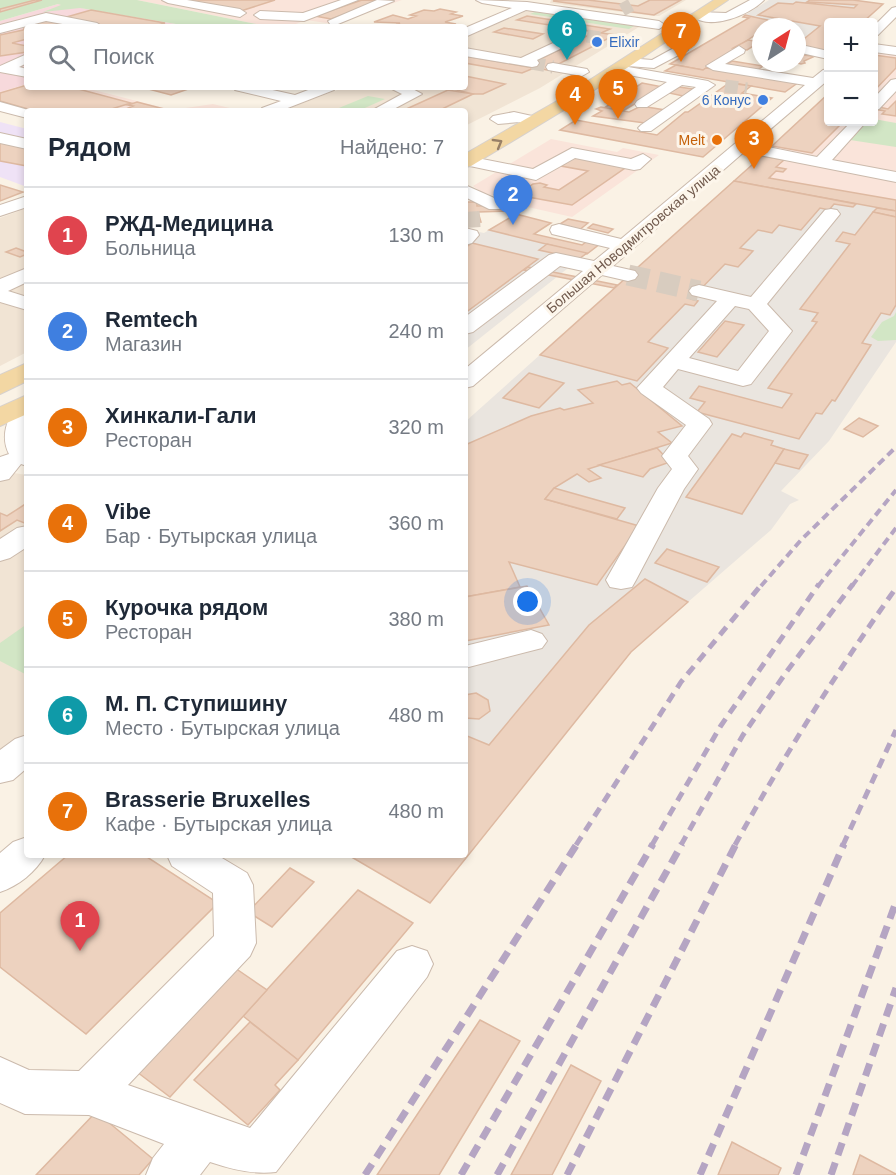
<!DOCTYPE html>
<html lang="ru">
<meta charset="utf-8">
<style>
body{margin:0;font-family:Arial,sans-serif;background:#f6f6f7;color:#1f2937}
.controls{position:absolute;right:18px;top:18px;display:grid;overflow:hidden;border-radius:6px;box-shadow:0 3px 9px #0003}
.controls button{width:54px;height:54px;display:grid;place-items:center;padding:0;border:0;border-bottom:2px solid #e0e1e3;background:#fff;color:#1f2937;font:30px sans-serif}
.compass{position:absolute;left:752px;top:18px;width:54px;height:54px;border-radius:50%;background:#fff;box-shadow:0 3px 9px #0003;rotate:36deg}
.you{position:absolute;left:528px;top:602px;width:21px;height:21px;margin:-15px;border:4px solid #fff;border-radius:50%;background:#1a73e8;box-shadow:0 0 0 9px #1a73e833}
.badge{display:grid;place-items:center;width:39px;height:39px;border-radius:50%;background:#db2777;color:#fff;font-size:20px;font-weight:700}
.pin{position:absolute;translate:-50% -50px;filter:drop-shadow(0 2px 3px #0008)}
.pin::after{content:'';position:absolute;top:32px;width:21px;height:18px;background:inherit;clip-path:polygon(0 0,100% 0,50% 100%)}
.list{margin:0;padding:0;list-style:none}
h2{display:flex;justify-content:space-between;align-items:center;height:78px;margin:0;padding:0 24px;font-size:26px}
h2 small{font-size:20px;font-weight:400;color:#747a83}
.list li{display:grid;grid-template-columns:39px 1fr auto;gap:18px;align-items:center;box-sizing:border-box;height:96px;padding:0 24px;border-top:2px solid #e0e1e3}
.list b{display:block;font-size:22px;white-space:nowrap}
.list p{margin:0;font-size:20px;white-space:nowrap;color:#747a83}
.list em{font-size:20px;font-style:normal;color:#747a83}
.icon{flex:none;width:33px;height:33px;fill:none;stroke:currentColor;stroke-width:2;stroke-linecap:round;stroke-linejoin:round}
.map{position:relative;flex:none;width:896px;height:1175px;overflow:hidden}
.search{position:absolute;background:#fff;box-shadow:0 3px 9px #0003;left:24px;top:24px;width:444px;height:66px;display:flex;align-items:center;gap:15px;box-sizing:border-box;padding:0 21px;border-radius:6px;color:#747a83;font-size:22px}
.panel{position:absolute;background:#fff;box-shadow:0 3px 9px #0003;left:24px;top:108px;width:444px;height:750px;border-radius:6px}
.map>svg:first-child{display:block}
.residential{fill:#f1e4d4}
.commercial{fill:#fae4da}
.industrial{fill:#eae5df}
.education{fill:#efe2f6}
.medical{fill:#f7d9dc}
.green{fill:#d2e6c5}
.building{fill:#edd2bf;stroke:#deb9a1;stroke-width:1.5}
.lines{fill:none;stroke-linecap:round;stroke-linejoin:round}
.minor-tunnel-far2{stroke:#d8ccbf;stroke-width:13;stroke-dasharray:13 7;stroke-linecap:butt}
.minor-tunnel-far1{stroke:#d8ccbf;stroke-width:16;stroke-dasharray:16 8;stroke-linecap:butt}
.minor-tunnel{stroke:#d8ccbf;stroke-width:21;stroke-dasharray:21 10;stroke-linecap:butt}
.minor-casing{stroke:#cbbaac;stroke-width:2}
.major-casing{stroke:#d7d1cd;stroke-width:2}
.minor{fill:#fff;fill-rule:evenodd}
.major{fill:#f3d7a3;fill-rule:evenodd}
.rail-far2{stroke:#b5a5c3;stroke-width:4;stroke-dasharray:8 5;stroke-linecap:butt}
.rail-far1{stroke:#b5a5c3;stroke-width:5;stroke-dasharray:10 7;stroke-linecap:butt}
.rail{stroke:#b5a5c3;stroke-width:7;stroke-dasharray:13 8;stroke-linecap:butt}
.oneway{stroke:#988067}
.shop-dot{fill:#3f7fe0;stroke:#fdf6eb;stroke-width:2}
.food-dot{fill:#e8710a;stroke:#fdf6eb;stroke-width:2}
.labels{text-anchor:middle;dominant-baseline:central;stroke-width:6;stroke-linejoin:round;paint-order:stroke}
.far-shop-label{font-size:14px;fill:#366cbe;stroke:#fdf6eb;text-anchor:start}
.far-food-label{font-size:14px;fill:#c56008;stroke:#fdf6eb;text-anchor:end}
.far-street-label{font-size:14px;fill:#715a4d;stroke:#fdf6eb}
</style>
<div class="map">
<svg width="896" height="1175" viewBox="0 0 896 1175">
<rect width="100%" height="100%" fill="#faf2e5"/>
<!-- residential -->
<g class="residential">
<path d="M551,0H686L659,16H654L550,3Z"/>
<path d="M535,10L634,24L639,27L540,88L465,126V111H282L345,87H465V38L523,12Z"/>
<path d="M27,208V352L0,366V218Z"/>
<path d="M0,471L27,475V761L0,784Z"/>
</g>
<!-- commercial -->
<g class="commercial">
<path d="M137,0H402L334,24L306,20L288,27H271Z"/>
<path d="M883,45L896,47V211L734,181L828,94V122H874V54Z"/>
<path d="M27,84V87H82L172,110L213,104L242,111H0V92Z"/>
<path d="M551,139L617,152L623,148L659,155L572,217L510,203L505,199L481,192L473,186Z"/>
</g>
<!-- industrial -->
<g class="industrial">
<path d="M769,0H853L883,4L863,22H828V54L826,56L797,50V27H768L776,22L745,15Z"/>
<path d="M734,181L896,211V342L829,441L781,491L799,500L790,504L771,530L688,602L645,579L589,625L489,745L465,735V422Z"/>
<path d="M465,229L484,233L489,230L587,253L465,350Z"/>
</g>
<!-- education -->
<path class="education" d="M0,122L27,129V187L0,177Z"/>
<!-- medical -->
<path class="medical" d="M58,4L194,27H27V84L0,92V21Z"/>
<!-- green -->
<g class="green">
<path d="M0,0H137L271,27H194L80,8L43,12L61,5L58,4L0,21Z"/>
<path d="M535,12L634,26L629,29L530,14Z"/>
<path d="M368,96L385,99L358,111L334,110Z"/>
<path d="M874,119L896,123V147L850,140L867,122H874Z"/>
<path d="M896,312V340L878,341L871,337L882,322L894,316Z"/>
<path d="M27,624V675L0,661V643Z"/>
</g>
<!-- building -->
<g class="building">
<path d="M35,0H42L0,12V9Z"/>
<path d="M179,0H275L241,11Z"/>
<path d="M362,0L382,1L331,19L315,16Z"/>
<path d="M556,0H588L638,6L650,0H681L654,15L553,1Z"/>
<path d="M810,0H853L883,4L863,22H828V51L797,46V37L805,38L820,26L758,15L778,3L793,4L796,2L854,8L857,5L807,2Z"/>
<path d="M440,9L456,12L451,14L463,16L445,22L456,24L452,25L458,26L376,27H391L400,23L374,22L393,15L408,19L416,16L410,15L424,10L434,11Z"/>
<path d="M91,10L165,23L152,27H113L63,18Z"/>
<path d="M745,15L777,22L768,27H761V31L703,70L670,64L749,18L743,17Z"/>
<path d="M527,16L610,29L601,33L517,20Z"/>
<path d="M53,20L87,27H27V39L12,43L27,46V52L0,56V35L23,30L26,26L39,22Z"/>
<path d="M504,28L543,34L533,39L494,32Z"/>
<path d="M595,32L615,35L547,70L526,66Z"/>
<path d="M748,40L760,42L747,50L733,48Z"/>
<path d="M797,54L811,56L813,57L804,61L805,63L801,64L797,63Z"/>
<path d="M874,55L896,58V68L874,91Z"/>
<path d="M465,56L534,68L522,73L465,63Z"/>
<path d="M732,61L763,66L756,71L724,66Z"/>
<path d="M676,65L703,70L706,68L799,82L785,92L665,71Z"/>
<path d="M465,76L505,84L483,94H473L444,87H465Z"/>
<path d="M642,83L663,87L623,111L604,108Z"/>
<path d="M729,83L751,86L742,93L772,98L703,157L560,130L576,120L657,135L685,112H688Z"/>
<path d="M27,85V87H71L131,103L105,111H35L0,101V93Z"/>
<path d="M141,87H194L171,95Z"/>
<path d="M679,87L693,89L683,96L669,93Z"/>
<path d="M448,90L473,94L438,111H402Z"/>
<path d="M828,94V122H843L812,153L772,146Z"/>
<path d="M896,101V116L882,114L885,111L874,109V106L888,109Z"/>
<path d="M137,102L168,110L134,111L126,109L133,106L128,105Z"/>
<path d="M641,106L665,110L645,123L593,116L602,111L596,109L601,107L629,112Z"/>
<path d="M0,142L27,148V166L0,161Z"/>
<path d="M762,156L784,160L776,167L786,169L783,172L776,171L769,178L896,200V211L734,181Z"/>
<path d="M575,157L625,168L572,205L517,195L533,184L540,183L547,185L544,187L559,190L588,171L561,166Z"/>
<path d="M734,181L856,204L853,207L834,204L829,210L820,208L801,230L779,225L772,233L758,230L740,248L753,251L738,267L725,264L691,299L698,301L694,306L685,304L648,342L668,348L637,381L540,355Z"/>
<path d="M0,185L23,192L0,201Z"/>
<path d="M465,202H477V206L500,205L503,203L519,206L511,211L478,212L481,222L466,223Z"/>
<path d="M877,208L896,211V217L873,212Z"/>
<path d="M873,212L896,217V305L890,315L881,313L862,343L871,345L835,401L832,400L822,414L816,413L799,439L697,412L705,402L690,398L699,386L782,408L792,394L768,388L817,322L812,321L818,313L800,309L850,244L836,241L843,232L855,235Z"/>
<path d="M516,214L551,223L534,234L582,245L586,242L601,243L587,254L489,230Z"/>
<path d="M568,219L588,223L578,231L565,228L568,226L560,224Z"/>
<path d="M593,224L613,229L608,233L588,228Z"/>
<path d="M472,243L538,259L465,313V248Z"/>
<path d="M547,244L587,253L579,259L539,250Z"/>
<path d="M16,248L27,252V254L20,257L6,252Z"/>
<path d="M528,267L617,285L614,288L524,270Z"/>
<path d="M725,321L744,325L717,357L698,352Z"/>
<path d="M529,373L564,383L539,408L503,398Z"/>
<path d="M617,381L622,385L630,383L682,426L658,432L672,443L588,469L601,478L589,482L577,474L554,488L545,499L639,526L597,585L509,562L520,587L465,597V445L531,416L560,408L564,410L593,403L578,390Z"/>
<path d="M859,418L878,426L863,437L844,429Z"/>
<path d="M744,433L773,441L771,445L784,449L742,514L686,497L732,434L741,437Z"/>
<path d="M657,448L670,462L650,469L643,477L599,465Z"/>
<path d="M784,449L808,455L799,469L775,463Z"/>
<path d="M554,488L625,508L617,519L545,499Z"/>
<path d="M27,503V524L17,520L0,531V513L7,516Z"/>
<path d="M667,549L719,567L707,582L655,563Z"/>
<path d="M645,579L688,602L631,652L430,903L348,855H465V735L489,745L589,625Z"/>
<path d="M527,586L549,625L465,641V597Z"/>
<path d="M476,693L488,700L490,711L479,719L465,718V695Z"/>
<path d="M68,855H144L218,903L86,1034L0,967V913Z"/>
<path d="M290,868L314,882L272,927L248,912Z"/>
<path d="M358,890L413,923L298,1060L243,1016Z"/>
<path d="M235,968L267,990L170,1097L137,1072Z"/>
<path d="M480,1020L520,1041L439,1175H377Z"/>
<path d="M250,1022L298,1060L275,1085L280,1090L248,1125L194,1080Z"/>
<path d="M571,1065L601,1081L552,1175H511Z"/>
<path d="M96,1112L153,1159L139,1175H36Z"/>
<path d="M732,1142L781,1168L778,1175H718Z"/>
<path d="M860,1155L896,1174V1175H853Z"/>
</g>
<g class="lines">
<!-- minor-tunnel-far2 -->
<g class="minor-tunnel-far2">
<path d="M622,10L631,5"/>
<path d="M587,36L607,39"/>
<path d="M532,63L553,67"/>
<path d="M725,86L747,89"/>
</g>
<!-- minor-tunnel-far1 -->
<path class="minor-tunnel-far1" d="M465,220L480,219"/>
<!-- minor-tunnel -->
<path class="minor-tunnel" d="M628,275L699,291"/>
<defs>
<g id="minor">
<path d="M162,0H187L240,9L246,13L240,17L168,3Z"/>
<path d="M341,0H358L304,21L260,19L254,15L260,11L303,13Z"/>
<path d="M377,0L394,1L338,24H330L328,21Z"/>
<path d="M476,0L527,2L659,21L665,25L659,29L526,10L465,37V28L512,8L482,3Z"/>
<path d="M750,0H764C750,15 710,31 692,16L698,12L726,13Z"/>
<path d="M896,7V17L878,35L874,36V26L892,8Z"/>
<path d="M46,13L97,23L103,27H79L46,21L0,33V25Z"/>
<path d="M579,31L585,35L583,38L537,60L539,63L537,66L532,67L465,56V48L521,58Z"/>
<path d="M683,43L689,47L688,50L654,68L628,66L621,62L628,58L652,60Z"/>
<path d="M797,44L828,51V59L797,52Z"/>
<path d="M874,44L896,47V55L874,52Z"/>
<path d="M739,46L745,50L744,53L725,64L813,78L823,70L828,69V80L753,144L817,157L851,122H866L832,160L896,172V182L744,152L613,266L635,271L638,275L635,279L628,281L602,275L473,386L465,388V369L583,271L560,266L473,332L465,334V317L549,255L556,253L594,261L610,248L552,234L550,230L552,226L559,224L621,239L805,85L713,70L706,66Z"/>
<path d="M27,54V63L19,67L27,69V77L0,72V66Z"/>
<path d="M553,63L587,69L589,72L582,76L548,70L546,67L548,64Z"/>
<path d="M617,65L708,81L715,85L651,131H641L638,128L641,125L696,87L682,85L647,107H637L635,104L637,101L667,82L612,72L610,69Z"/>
<path d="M896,79V91L879,109L874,110V98L891,80Z"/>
<path d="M233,87H259L295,95L316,87H336L334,90L280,111H260L262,108L281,101L235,90Z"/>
<path d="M388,87H409L422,94L390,111H371L402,94Z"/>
<path d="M0,102L32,111H27V118L0,111Z"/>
<path d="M514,112L532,116L538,121L533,128H523L520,122L498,124L490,119L493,116Z"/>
<path d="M0,133L27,139V149L0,143Z"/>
<path d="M572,148L631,159L643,154L651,159L640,169L634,170L575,158L536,180L465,165V157L467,156L533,169Z"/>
<path d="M465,185L501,201L504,205L501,209H489L465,197Z"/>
<path d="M27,196V207L0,216V205Z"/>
<path d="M831,209L837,210L840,214L767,304L792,331L751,384L743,386L678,369L663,387L709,419L712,424L688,456L698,469L684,489L636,580L632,587L621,589L610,587L606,580L658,488L672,469L662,456L686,425L641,393L637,388L717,301L692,295L689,291L692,287L699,285L751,297L825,210ZM735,306L749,309L769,331L738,371L689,358Z"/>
<path d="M465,228L477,231L479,235L472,243L465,245Z"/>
<path d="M27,268V282L8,291L27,297V310L0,302V279Z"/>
<path d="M27,401V466L21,464L9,479L0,481V457L9,454C0,436 7,419 18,403Z"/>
<path d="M27,526V547L10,558L0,561V539L17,528Z"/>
<path d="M531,630L542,634L547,641L542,648L465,668V646Z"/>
<path d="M27,735V768L13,780L0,783V750L15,739Z"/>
<path d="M27,837V855H45C36,872 18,886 0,892V853L13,842Z"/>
<path d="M167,855H217L247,873L253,885L256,943L250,956L128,1085L250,1128L397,951L412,946L427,951L433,964L427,977L276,1172C254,1175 231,1169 210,1162L200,1175H146L153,1158L164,1144L89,1115L25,1114L0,1103V1057L29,1070L79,1071L214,936L213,893L172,866Z"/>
</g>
<g id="major">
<path d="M714,0H728L569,107L471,166L465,167V154L557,101Z"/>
<path d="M27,363V381L0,394V375Z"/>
<path d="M27,395V414L0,426V407Z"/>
</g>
</defs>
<!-- minor casing -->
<use href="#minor" class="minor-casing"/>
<!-- major casing -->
<use href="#major" class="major-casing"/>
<!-- minor -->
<use href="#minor" class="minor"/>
<!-- major -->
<use href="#major" class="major"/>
<!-- rail-far2 -->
<g class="rail-far2">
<path d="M761,586L801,540L896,447"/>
<path d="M818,586L896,490"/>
<path d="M852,586L896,528"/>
</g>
<!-- rail-far1 -->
<g class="rail-far1">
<path d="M576,845L681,682L762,584"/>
<path d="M652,845L720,727L819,584"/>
<path d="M681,845L743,735L787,671L853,584"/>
<path d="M735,845C784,756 837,671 896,588"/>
<path d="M843,845L896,730"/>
</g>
<!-- rail -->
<g class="rail">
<path d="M365,1175L577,844"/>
<path d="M461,1175L653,844"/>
<path d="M497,1175L682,844"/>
<path d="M567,1175L736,844"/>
<path d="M700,1175L844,844"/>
<path d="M796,1175L896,902"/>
<path d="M831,1175L896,988"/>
</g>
</g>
<!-- one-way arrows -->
<defs><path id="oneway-chevron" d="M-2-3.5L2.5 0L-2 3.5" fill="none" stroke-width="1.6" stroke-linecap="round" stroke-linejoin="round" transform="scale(1.5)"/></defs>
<use class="oneway" href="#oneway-chevron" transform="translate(498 143) rotate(-30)"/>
<!-- markers -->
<g class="shop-dot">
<circle cx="597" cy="42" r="6"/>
<circle cx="763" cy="100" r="6"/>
</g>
<circle class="food-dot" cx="717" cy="140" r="6"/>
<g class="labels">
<!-- far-shop labels -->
<g class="far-shop-label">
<text x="609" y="42">Elixir</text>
<text x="751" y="100" text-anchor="end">6 Конус</text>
</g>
<!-- far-food labels -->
<g class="far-food-label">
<text x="705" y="140">Melt</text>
</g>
<!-- far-street labels -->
<g class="far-street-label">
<text transform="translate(633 239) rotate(-40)">Большая Новодмитровская улица</text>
</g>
</g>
</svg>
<div class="controls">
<button>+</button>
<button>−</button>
</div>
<svg class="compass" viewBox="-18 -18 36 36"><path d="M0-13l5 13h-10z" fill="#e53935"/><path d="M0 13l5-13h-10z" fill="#747a83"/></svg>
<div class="you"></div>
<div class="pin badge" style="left:80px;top:951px;background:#e0444e">1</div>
<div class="pin badge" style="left:513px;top:225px;background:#3f7fe0">2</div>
<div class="pin badge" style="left:754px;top:169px;background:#e8710a">3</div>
<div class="pin badge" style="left:575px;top:125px;background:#e8710a">4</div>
<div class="pin badge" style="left:618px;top:119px;background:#e8710a">5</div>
<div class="pin badge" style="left:567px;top:60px;background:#0f9aa8">6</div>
<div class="pin badge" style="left:681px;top:62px;background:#e8710a">7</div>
<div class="search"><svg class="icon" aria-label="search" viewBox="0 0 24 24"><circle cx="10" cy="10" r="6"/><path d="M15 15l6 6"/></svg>Поиск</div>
<section class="panel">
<h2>Рядом<small>Найдено: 7</small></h2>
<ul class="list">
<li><span class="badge" style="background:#e0444e">1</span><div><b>РЖД-Медицина</b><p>Больница</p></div><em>130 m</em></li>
<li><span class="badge" style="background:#3f7fe0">2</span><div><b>Remtech</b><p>Магазин</p></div><em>240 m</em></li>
<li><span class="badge" style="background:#e8710a">3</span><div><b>Хинкали-Гали</b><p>Ресторан</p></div><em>320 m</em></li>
<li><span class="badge" style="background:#e8710a">4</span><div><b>Vibe</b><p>Бар · Бутырская улица</p></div><em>360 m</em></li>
<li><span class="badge" style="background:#e8710a">5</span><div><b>Курочка рядом</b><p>Ресторан</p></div><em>380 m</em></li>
<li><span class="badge" style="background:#0f9aa8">6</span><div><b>М. П. Ступишину</b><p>Место · Бутырская улица</p></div><em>480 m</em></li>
<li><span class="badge" style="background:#e8710a">7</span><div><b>Brasserie Bruxelles</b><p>Кафе · Бутырская улица</p></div><em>480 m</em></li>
</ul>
</section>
</div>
